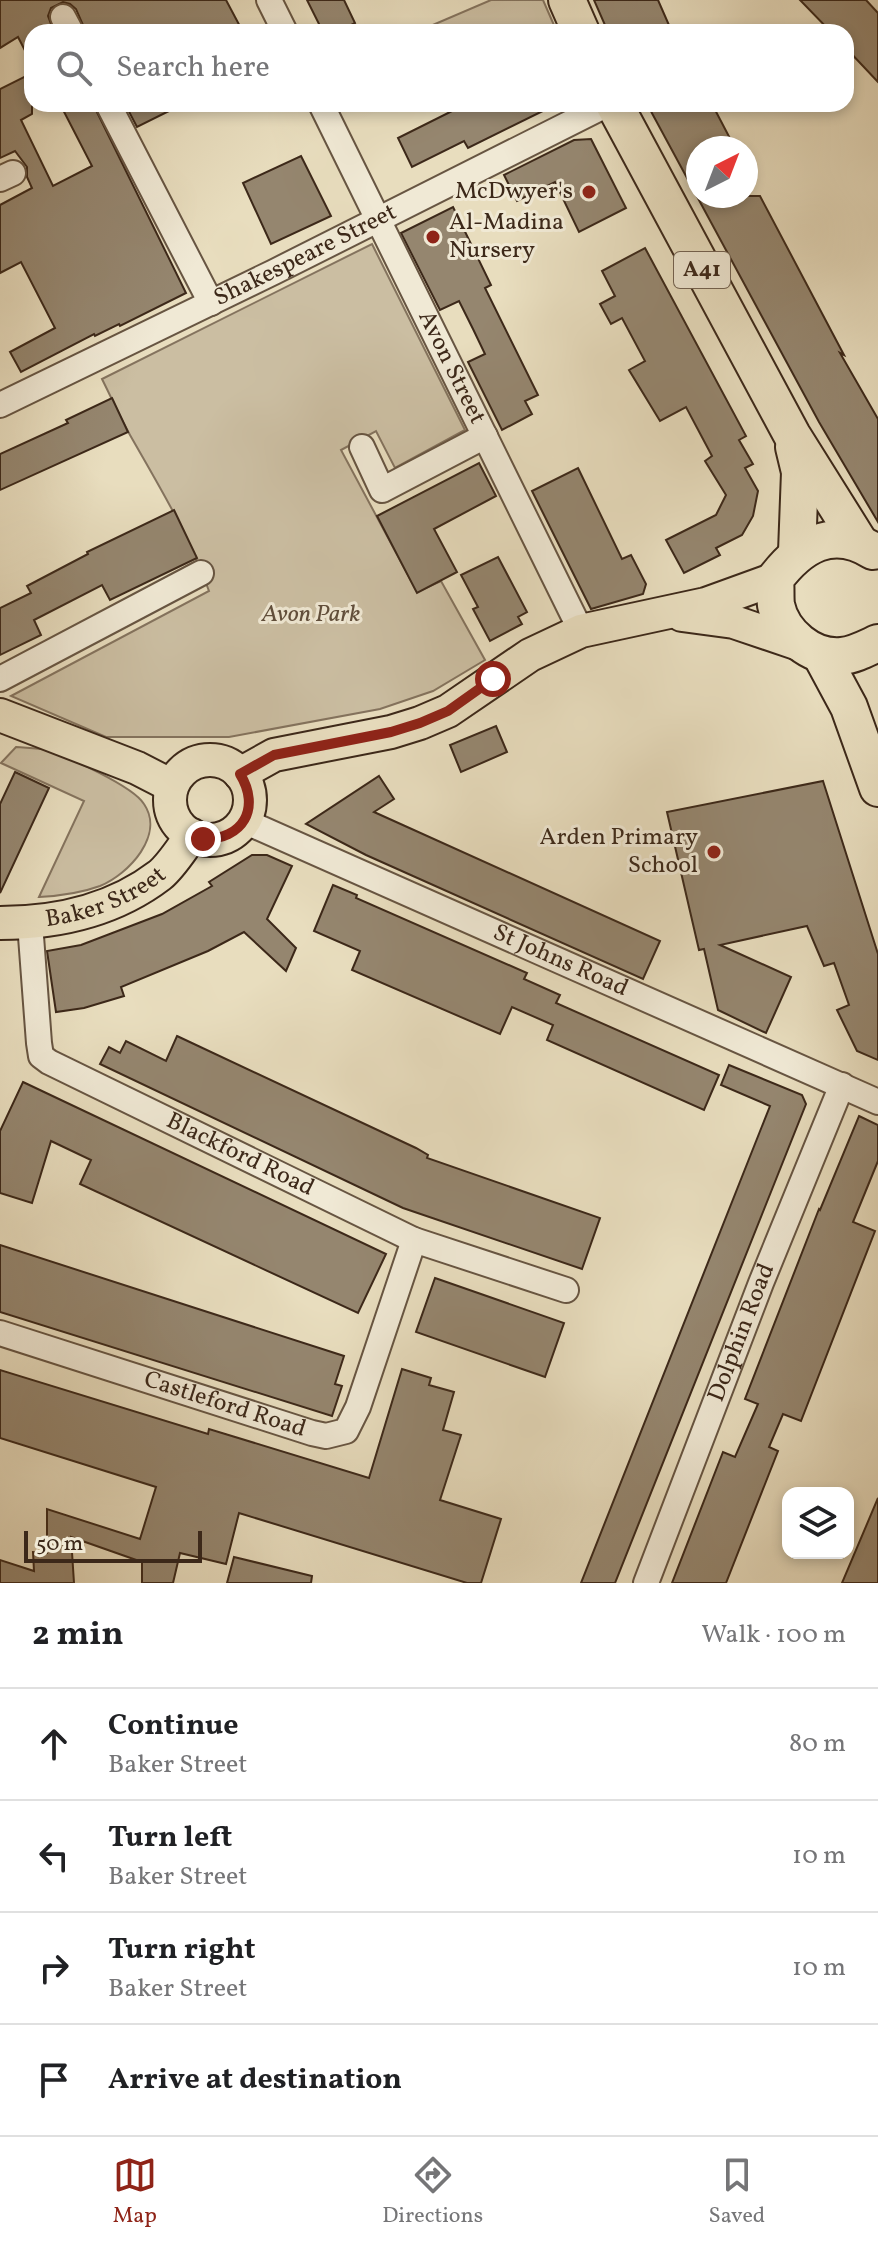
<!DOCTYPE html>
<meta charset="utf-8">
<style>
body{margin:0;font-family:Vollkorn,serif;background:#f6f6f6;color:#202124}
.controls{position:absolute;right:24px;bottom:24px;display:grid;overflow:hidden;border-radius:16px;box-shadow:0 4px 12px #0003}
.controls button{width:72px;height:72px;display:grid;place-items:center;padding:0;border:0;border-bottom:2px solid #e0e0e0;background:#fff;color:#202124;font:40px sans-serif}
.compass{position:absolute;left:686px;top:136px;width:72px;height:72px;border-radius:50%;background:#fff;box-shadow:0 4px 12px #0003;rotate:42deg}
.scale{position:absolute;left:24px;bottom:20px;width:178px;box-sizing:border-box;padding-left:8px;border:4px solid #3c2819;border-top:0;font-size:22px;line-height:28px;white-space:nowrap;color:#3c2819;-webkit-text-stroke:6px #f0e9d5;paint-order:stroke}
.stop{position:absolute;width:24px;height:24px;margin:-18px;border:6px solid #8f2418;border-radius:50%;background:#fff}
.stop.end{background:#8f2418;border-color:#fff;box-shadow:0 2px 8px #0008}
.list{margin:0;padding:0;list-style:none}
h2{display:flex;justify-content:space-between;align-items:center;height:104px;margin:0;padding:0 32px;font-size:34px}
h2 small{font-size:26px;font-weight:400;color:#757577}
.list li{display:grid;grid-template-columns:52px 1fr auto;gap:24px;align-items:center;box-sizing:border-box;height:112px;padding:0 32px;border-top:2px solid #e0e0e0}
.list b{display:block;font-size:30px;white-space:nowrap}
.list p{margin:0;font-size:26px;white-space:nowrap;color:#757577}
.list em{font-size:26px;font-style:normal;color:#757577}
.icon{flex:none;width:44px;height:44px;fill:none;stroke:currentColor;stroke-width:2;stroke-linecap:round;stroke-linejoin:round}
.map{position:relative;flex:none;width:878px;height:1583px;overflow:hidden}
.search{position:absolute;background:#fff;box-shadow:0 4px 12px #0003;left:24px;right:24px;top:24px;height:88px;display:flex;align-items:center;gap:20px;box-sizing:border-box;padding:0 28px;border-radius:24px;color:#757577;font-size:30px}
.sheet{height:552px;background:#fff}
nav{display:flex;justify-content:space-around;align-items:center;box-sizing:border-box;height:112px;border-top:2px solid #e0e0e0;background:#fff;font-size:22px;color:#757577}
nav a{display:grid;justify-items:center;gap:4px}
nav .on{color:#8f2418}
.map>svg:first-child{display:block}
.green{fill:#cbbea2;stroke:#84735e;stroke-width:2}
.building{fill:#95866f;stroke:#3c2819;stroke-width:2}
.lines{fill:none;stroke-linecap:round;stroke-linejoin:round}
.minor-casing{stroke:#675542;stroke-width:28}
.major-casing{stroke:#3c2819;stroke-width:36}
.highway-casing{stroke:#3c2819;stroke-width:40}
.minor{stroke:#f0e9d5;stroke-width:24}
.major{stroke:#e8ddbe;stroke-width:32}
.highway{stroke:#e8ddbe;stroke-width:36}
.route{stroke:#8f2418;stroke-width:10}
.poi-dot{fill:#8f2418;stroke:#f0e9d5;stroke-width:3}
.labels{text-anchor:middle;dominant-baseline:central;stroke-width:6;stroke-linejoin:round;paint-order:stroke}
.shield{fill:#f0e9d5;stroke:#726251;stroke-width:2}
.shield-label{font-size:22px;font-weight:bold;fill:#3c2819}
.poi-label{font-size:24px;fill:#3c2819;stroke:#f0e9d5;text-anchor:end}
.street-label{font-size:24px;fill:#3c2819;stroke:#f0e9d5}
.park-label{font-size:24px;font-style:italic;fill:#604e3b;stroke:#f0e9d5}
</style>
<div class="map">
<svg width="878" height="1583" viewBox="0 0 878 1583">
<rect width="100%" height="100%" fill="#e8ddbe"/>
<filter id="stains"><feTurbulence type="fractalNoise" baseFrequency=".0025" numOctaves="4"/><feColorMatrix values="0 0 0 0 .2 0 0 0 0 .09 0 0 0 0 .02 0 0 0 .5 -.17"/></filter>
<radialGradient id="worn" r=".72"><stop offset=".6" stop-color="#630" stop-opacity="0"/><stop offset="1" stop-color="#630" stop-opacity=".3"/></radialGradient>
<!-- green -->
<g class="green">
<path d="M491,0H543L557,32H459L456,27L446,32H431L428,27Z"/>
<path d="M372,244L465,430L395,468L376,431L341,450L417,592L441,581L485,660L433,691L380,709L229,737H106L11,696L209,591C189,535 159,486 130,435C120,417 111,397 102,379Z"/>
<path d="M16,747C26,748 37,748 47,750C68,757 133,786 144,804C165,835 129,874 100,886C81,893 58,896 39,897L84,801L1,763Z"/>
</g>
<!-- building -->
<g class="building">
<path d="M0,0H226L243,32H86L76,9L70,4L63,2L51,8L48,16L54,32H32V64L18,37L0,48Z"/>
<path d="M307,0H344L355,23L338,32H323Z"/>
<path d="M594,0H658L672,32H608Z"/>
<path d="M800,0H866L878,13V82L846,48V32H831Z"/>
<path d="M32,73V114L21,120L53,186L92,166L60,104H93L186,293L120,326L119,324L95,336L94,334L21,372L10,352L55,328L21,262L0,273V205L32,188L27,177V167L15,151L0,158V89Z"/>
<path d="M125,104H183L137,127Z"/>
<path d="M466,104H557L468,148L464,141L412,167L398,138Z"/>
<path d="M647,104H712L735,148H698V196H760L844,355L840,353L878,419V522L819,422Z"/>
<path d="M591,139L626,208L579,232L555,182L517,201L504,175L574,140Z"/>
<path d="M301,156L331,216L271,244L243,183Z"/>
<path d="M453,207L491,285L485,288L538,395L525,401L532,414L502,430L468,362L485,354L473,329L459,301L440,310L401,233Z"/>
<path d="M645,248L746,436L739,440L753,464L745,468L758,491L753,516L742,535L716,548L720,555L684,573L666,540L716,515L726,495L705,461L712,456L686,407L660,421L629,370L645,361L622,318L611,324L600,304L615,296L602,271Z"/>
<path d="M112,398L128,432L0,490V454L68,423L66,420Z"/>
<path d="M479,463L496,496L434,529L457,572L417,593L377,516Z"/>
<path d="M578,468L622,559L631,555L646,584L643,594L591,609L532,491Z"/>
<path d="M174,510L197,558L110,600L102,585L34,620L41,635L0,655V608L31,593L27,586L88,554L87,552Z"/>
<path d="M498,557L527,612L518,617L522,624L490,641L473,609L478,607L461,575Z"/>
<path d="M496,726L507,752L461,772L450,745Z"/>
<path d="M15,772L49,788L0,893V804Z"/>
<path d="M379,776L394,799L374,812L660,941L643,979L366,855L306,824Z"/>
<path d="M823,781L878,954V1060L857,1051L837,1010L849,1005L834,963L824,966L807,926L720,945L791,977L766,1033L718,1010L704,949L699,950L667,812Z"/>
<path d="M252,855H267L292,866L267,919L296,948L286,971L244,932L208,951L121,987L124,996L84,1008L56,1012L47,951L81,945L162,914L212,886L209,882Z"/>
<path d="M333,885L357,895L356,898L527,973L524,979L560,995L556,1003L719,1075L704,1110L547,1040L553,1025L512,1007L500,1034L352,970L360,951L314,931Z"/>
<path d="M177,1036L416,1148L428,1155L427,1158L600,1218L582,1269L403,1208L100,1064L109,1047L120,1053L126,1041L166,1061Z"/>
<path d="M729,1065L802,1095L806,1104L615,1583H581L770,1106L721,1085Z"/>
<path d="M23,1082L386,1254L358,1313L80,1184L91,1160L51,1141L32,1203L0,1193V1131Z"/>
<path d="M859,1116L878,1125V1161L853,1222L875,1231L801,1421L783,1414L769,1447L778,1451L726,1583H672L723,1452L735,1457L758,1404L745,1399L819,1209L820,1210Z"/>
<path d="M0,1245L344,1356L335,1384L342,1386L332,1416L0,1312Z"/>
<path d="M435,1278L564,1323L545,1377L416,1332Z"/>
<path d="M402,1369L431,1378L429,1385L454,1392L443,1430L461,1435L440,1500L501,1519L481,1583H467L239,1513L226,1564L180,1553L173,1583H142V1562L71,1537L74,1583H0V1560L34,1571L33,1552L47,1553V1509L140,1539L156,1487L0,1438V1370L208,1434L209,1429L369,1478Z"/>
<path d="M878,1498V1583H842Z"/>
<path d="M234,1557L312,1576L311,1583H227Z"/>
</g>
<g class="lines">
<defs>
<g id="minor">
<path d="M269,0L285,32"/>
<path d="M63,17L71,32"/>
<path d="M108,104L211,303"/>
<path id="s1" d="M321,104L581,631"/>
<path d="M0,179L13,173"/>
<path id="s2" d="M0,405L274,272L608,104"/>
<path d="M362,447L382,490L485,436"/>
<path d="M0,679L201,573"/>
<path id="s3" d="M244,821L878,1102"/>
<path id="s4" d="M30,923L39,1043L41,1056L49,1062L414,1240L566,1290"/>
<path id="s5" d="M0,1333L312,1433L326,1436L346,1431L358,1407L414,1240"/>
<path id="s6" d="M646,1583L761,1283L842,1085"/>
</g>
<g id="major">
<path d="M682,615L734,622L802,645"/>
<path d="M0,715L137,768L172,786"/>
<circle cx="210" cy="800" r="40"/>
<path d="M240,774L274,755L391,732L420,723L448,711L530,655L581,631L706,604L775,579"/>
<path id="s7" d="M0,923C58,923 113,911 160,875C172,865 182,848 192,835"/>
</g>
<g id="highway">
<path d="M567,0L581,32"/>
<path d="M614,104L792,435L859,542"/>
<path d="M794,447L800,472L797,552"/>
<path d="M873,551C832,525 800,546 775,579C776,588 775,597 776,605C782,634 812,659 842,656C854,655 867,648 878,643"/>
<path d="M821,655L849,707L878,788"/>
</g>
</defs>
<!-- minor casing -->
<use href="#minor" class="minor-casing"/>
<!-- major casing -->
<use href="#major" class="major-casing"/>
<!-- highway casing -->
<use href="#highway" class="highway-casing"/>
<!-- minor -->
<use href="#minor" class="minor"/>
<!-- major -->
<use href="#major" class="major"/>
<!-- highway -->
<use href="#highway" class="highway"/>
</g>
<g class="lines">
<!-- route -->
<path class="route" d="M203,839C243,840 261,808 240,774L274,755L391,732L420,723L448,711L493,679"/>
</g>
<!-- markers -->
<g class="poi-dot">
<circle cx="589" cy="192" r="8"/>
<circle cx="433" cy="237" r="8"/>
<circle cx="714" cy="852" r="8"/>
</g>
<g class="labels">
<!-- shield labels -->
<rect class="shield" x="674" y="252" width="56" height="36" rx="6"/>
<g class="shield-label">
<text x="702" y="270">A41</text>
</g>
<!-- poi labels -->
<g class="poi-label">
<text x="573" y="192">McDwyer's</text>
<text x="449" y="223" text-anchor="start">Al-Madina<tspan x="449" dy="28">Nursery</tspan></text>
<text x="698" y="838">Arden Primary<tspan x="698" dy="28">School</tspan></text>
</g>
<!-- street labels -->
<g class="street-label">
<text stroke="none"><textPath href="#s2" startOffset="340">Shakespeare Street</textPath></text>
<text stroke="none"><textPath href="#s1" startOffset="294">Avon Street</textPath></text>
<text stroke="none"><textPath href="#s7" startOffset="110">Baker Street</textPath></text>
<text stroke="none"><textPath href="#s3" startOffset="346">St Johns Road</textPath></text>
<text stroke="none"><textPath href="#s4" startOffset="356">Blackford Road</textPath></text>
<text stroke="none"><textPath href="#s6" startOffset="268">Dolphin Road</textPath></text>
<text stroke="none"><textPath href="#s5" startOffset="236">Castleford Road</textPath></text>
</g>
<!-- park labels -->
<g class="park-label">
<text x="311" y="615">Avon Park</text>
</g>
</g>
<rect width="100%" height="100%" filter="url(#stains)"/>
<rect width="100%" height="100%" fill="url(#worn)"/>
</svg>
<div class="controls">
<button><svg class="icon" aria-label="layers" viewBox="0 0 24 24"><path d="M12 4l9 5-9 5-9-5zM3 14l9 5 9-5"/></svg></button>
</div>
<svg class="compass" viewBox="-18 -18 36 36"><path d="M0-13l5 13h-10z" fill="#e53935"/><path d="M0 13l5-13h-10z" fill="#757577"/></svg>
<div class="scale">50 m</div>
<div class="stop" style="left:493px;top:679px"></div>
<div class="stop end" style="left:203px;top:839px"></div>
<div class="search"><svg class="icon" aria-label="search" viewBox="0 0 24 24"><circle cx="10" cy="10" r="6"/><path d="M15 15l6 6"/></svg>Search here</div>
</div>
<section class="sheet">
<h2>2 min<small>Walk · 100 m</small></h2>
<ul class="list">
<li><svg class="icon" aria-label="ahead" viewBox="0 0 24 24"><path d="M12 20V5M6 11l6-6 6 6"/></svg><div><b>Continue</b><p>Baker Street</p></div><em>80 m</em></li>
<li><svg class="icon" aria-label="left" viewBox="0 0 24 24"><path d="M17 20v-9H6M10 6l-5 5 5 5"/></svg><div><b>Turn left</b><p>Baker Street</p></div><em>10 m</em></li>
<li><svg class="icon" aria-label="right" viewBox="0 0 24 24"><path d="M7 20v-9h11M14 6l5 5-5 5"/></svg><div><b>Turn right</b><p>Baker Street</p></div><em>10 m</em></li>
<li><svg class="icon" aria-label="arrive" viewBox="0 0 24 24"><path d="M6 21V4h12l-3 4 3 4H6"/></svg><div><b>Arrive at destination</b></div></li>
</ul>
</section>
<nav>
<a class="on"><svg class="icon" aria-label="map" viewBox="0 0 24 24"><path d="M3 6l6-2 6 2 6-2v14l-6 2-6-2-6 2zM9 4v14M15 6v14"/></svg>Map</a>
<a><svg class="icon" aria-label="directions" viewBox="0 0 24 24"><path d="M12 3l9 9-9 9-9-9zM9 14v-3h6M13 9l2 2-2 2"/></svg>Directions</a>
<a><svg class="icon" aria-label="saved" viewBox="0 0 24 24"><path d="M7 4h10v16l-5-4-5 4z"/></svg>Saved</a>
</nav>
